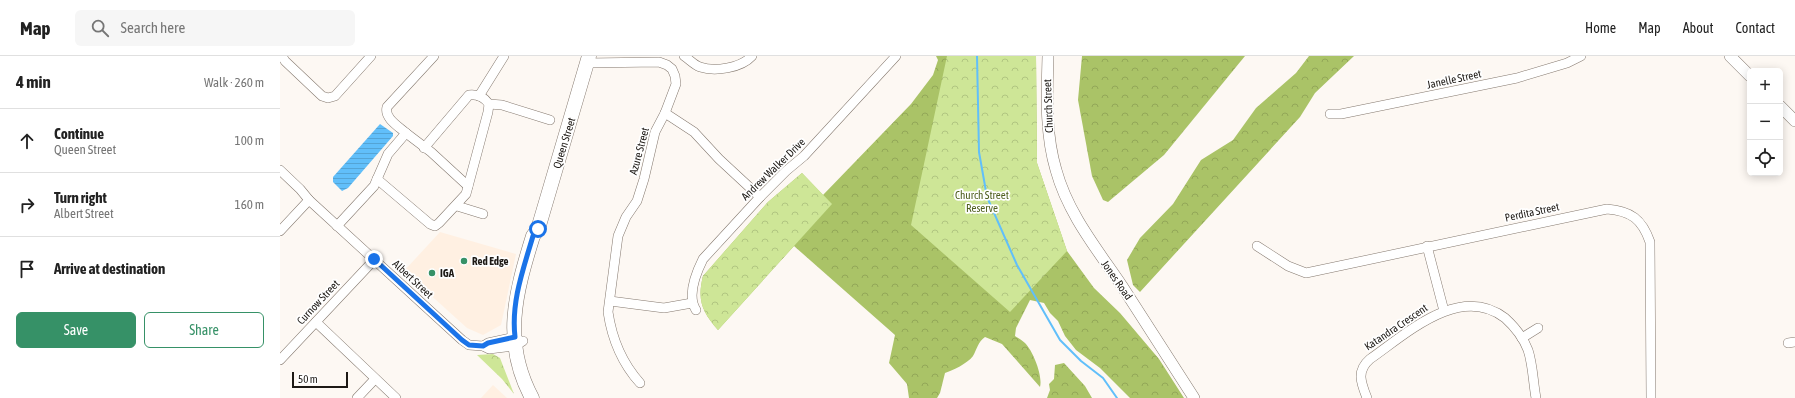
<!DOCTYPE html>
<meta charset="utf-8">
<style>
body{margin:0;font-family:"Asap Condensed",sans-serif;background:#f6f6f6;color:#222}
.controls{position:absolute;right:12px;top:12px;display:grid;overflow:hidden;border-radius:6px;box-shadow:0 2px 10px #0003}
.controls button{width:36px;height:36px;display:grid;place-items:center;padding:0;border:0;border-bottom:1px solid #e0e0e0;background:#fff;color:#222;font:20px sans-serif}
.scale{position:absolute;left:12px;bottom:10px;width:56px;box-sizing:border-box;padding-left:4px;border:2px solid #1d1915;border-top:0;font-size:11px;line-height:14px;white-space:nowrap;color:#1d1915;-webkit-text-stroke:3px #fff;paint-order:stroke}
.stop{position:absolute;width:12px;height:12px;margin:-9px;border:3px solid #1a73e8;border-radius:50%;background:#fff}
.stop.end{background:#1a73e8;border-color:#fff;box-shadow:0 1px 4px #0008}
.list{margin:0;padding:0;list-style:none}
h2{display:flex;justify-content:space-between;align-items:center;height:52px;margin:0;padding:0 16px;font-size:17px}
h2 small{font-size:13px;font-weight:400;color:#767676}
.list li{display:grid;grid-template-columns:26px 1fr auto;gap:12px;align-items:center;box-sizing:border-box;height:64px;padding:0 16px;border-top:1px solid #e0e0e0}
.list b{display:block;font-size:15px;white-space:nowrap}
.list p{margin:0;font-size:13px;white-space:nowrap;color:#767676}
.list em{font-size:13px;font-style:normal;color:#767676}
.actions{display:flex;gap:8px;padding:12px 16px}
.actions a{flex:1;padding:9px 0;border:1px solid #369167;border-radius:6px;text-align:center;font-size:14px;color:#369167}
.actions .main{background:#369167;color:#fff}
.icon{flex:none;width:22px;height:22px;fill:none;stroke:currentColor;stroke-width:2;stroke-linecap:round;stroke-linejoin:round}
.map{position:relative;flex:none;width:1515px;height:342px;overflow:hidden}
header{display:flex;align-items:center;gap:24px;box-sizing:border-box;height:56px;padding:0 20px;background:#fff;border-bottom:1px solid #e0e0e0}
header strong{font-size:19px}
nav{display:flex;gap:22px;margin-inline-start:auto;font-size:14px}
.search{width:280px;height:36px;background:#f6f6f6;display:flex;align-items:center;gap:10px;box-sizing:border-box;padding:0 14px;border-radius:6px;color:#767676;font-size:15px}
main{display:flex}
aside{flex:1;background:#fff}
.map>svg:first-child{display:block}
.built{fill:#fff0e2}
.forest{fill:url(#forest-crowns)}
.park{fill:url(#park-crowns)}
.water{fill:url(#water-rules)}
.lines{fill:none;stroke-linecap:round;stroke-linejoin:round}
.stream{stroke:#61bffa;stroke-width:2}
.minor-casing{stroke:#85796f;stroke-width:10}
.tertiary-casing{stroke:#85796f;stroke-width:12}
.primary-casing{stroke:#85796f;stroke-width:15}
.minor{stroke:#fff;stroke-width:9}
.tertiary{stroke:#fff;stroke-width:11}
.primary{stroke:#fff;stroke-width:14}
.route{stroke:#1a73e8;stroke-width:5}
.poi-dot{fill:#369167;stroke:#fff;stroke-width:1.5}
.labels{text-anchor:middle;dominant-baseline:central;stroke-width:3.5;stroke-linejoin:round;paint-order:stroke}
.street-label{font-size:11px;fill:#1d1915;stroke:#fff}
.park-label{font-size:11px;fill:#4e5e1d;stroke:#fff}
.poi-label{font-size:11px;font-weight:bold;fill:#1d1915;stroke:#fff;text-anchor:start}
</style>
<header>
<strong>Map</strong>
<div class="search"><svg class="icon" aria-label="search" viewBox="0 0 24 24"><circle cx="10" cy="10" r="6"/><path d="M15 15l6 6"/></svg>Search here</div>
<nav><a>Home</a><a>Map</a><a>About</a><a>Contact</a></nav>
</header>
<main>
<aside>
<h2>4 min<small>Walk · 260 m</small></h2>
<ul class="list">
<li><svg class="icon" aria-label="ahead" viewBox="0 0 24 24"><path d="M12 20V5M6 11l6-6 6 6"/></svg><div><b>Continue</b><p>Queen Street</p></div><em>100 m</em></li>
<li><svg class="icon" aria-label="right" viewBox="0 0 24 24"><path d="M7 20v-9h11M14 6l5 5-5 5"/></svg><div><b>Turn right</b><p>Albert Street</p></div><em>160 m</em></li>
<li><svg class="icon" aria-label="arrive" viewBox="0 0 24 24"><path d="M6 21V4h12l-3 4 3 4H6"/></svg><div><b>Arrive at destination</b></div></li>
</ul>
<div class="actions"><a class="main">Save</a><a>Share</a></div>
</aside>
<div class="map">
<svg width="1515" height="342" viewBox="0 0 1515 342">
<defs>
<pattern id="forest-crowns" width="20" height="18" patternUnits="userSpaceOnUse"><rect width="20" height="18" fill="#aac367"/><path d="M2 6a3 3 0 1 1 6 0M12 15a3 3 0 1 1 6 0" fill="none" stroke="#92a758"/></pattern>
<pattern id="park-crowns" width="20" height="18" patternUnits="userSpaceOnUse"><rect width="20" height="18" fill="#cee697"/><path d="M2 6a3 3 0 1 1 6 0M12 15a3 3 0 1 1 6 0" fill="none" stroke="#b0c581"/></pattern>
<pattern id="water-rules" width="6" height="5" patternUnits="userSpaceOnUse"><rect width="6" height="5" fill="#61bffa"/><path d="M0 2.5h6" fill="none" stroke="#54a4d5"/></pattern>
</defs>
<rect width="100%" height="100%" fill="#fdf8f3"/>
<!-- built -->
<g class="built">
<path d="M160,176L236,198L221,269L203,279L187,272L124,215Z"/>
<path d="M213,329L227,342H201Z"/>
</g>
<!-- forest -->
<g class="forest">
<path d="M656,0H756L757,107L787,195L814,232L840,257L879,303L904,342H850L820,312L796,294L785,280L778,265L770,257L764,247L750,244L736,272L735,280C738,282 742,284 745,287C753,295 763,320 760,331L722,288L705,281C698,286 697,293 693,300C687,308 673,314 665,317L660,337L657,342H629L627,328L609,307L615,279L514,190L438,274C422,256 417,244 423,220L488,146L522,117L543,139L631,48L653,19L658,4Z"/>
<path d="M802,0H965L884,99L828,146L823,144L812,120L798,44Z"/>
<path d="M1029,0H1074L1035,37L1020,61L860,236L853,229L847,204L860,182L893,148L921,104L953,84L976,52L1016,17Z"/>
<path d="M784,307L805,330L812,342H767L770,334L769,328L774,323L775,309Z"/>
</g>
<!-- park -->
<g class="park">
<path d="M667,0H756L757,107L787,195L730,256L631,169Z"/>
<path d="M522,117L552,148L438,274C422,256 417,244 423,220L488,146Z"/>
<path d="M213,298L220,302L234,338L222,323L197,299Z"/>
</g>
<!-- water -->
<path class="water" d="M100,68L113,77V80L68,132L62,135L53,126V121Z"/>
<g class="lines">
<!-- stream -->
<path class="stream" d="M697,0L699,96L707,141L737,209L780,284L801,305L823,322L837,342"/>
<defs>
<g id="minor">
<path d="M2,0L5,5L42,40L48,42L55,40L91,0"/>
<path d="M404,0C409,3 414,9 420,11C435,16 461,12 472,0"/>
<path d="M307,7L379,6L387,9L392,13L395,20L396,28L385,57L375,76L364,123L357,145L346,161L338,180L328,256C332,283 341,306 360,327"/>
<path d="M199,40L224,0"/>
<path d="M209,48L222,49L270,64"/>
<path d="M385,57L414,76L439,103L480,141"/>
<path d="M1050,58H1061L1237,22L1287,7L1301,0"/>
<path d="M126,77L151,96L188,130"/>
<path d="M0,114L20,133L29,144L182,284L189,289L203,290L209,293L235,290L243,285"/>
<path d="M97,123L150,168L155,170L159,167L186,138L208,56L209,48C204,41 198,38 189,39L144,92"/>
<path d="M177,150L203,158"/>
<path d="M57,170L94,130L108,98L126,77C118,70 104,62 107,51L154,0"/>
<path d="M0,175L29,144"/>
<path d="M977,190L1008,210L1026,217L1327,153C1351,155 1362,163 1370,186L1371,342"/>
<path d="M1147,190L1164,255"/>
<path d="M330,245L384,252L412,247"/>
<path d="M416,254C407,240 416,217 423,203L480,141L506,115L524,100L616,0"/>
<path d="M36,266L116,342"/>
<path d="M1242,282L1258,272"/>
<path d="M1508,287L1515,286"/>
<path d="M203,290L208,287L235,281L238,283"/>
<path d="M0,304L95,203"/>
<path d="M77,342L95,323"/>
<path d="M1087,342C1081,327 1076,315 1090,303C1126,278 1180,227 1225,262C1235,271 1243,281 1248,294C1253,309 1253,326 1256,342"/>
</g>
<g id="tertiary">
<path d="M768,0C767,39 765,77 776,114C788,158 817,193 842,230C866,267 890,305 914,342"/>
<path d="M1450,0L1470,20"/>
<path d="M1500,50L1515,65"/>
</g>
<path id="primary" d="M252,342C222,286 235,238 253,180L258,173L309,0"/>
</defs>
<!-- minor casing -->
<use href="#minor" class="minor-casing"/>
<!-- tertiary casing -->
<use href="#tertiary" class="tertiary-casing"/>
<!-- primary casing -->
<use href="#primary" class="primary-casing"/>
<!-- minor -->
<use href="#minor" class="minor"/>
<!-- tertiary -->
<use href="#tertiary" class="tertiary"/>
<!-- primary -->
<use href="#primary" class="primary"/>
</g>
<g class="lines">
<!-- route -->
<path class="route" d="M94,203L182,284L189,289L203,290L208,287L235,281C231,246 243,214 253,180L258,173"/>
</g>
<!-- markers -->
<g class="poi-dot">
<circle cx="184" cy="205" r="4"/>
<circle cx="152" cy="217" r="4"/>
</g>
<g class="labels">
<!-- street labels -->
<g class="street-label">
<text transform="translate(1174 23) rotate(-12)">Janelle Street</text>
<text transform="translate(768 50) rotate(-92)">Church Street</text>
<text transform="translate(284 87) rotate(-73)">Queen Street</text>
<text transform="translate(359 95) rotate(-75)">Azure Street</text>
<text transform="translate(493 113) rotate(-44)">Andrew Walker Drive</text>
<text transform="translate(1252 156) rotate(-12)">Perdita Street</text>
<text transform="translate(133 223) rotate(43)">Albert Street</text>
<text transform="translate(837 224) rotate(55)">Jones Road</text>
<text transform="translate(38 246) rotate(-47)">Curnow Street</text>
<text transform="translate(1116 271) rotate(-34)">Katandra Crescent</text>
</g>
<!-- park labels -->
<g class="park-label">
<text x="702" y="139">Church Street<tspan x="702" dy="13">Reserve</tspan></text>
</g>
<!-- poi labels -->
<g class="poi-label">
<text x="192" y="205">Red Edge</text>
<text x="160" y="217">IGA</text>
</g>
</g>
</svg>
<div class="controls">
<button>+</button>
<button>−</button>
<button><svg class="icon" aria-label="locate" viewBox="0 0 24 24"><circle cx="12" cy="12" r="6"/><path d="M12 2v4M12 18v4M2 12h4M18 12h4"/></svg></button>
</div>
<div class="scale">50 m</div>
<div class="stop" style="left:258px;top:173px"></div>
<div class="stop end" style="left:94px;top:203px"></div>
</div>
</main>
